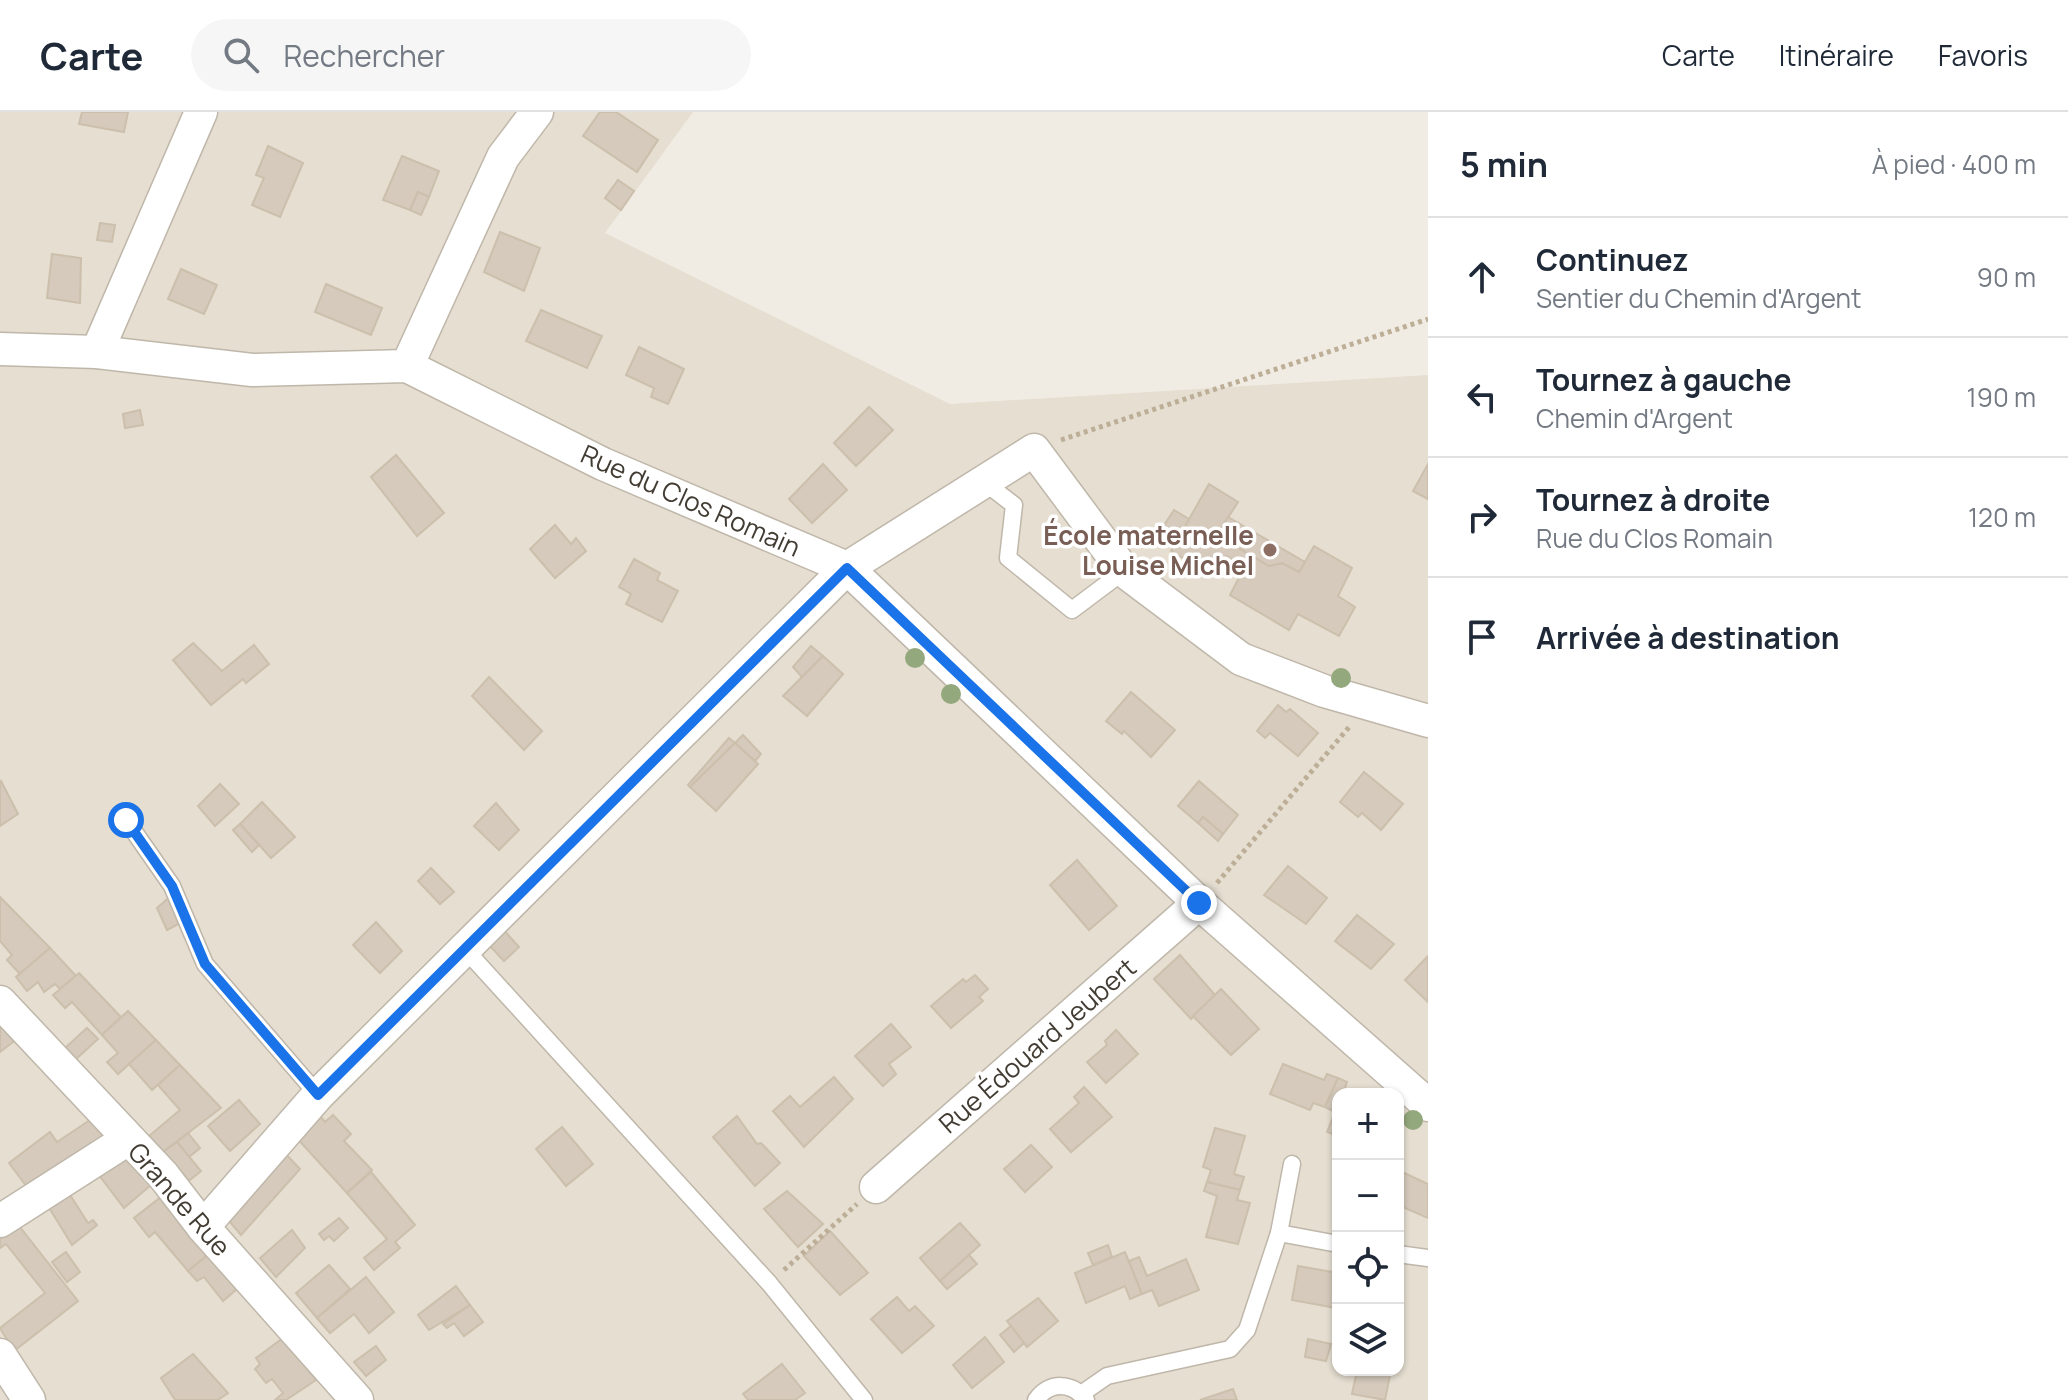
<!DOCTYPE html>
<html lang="fr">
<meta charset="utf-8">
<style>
body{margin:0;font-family:Manrope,sans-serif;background:#f6f6f7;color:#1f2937}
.controls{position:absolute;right:24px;bottom:24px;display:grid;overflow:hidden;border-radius:16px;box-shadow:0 2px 6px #0004}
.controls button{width:72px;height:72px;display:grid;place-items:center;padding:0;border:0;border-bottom:2px solid #e0e1e3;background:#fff;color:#1f2937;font:40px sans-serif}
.stop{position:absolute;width:24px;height:24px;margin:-18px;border:6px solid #1a73e8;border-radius:50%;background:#fff}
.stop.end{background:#1a73e8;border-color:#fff;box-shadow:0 2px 8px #0008}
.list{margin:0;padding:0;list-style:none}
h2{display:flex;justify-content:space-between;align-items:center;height:104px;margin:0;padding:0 32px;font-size:34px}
h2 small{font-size:26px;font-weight:400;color:#747a83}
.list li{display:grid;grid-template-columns:52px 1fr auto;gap:24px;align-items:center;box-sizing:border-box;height:120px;padding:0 32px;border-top:2px solid #e0e1e3}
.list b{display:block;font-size:30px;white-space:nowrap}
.list p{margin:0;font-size:26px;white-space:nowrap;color:#747a83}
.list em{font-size:26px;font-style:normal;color:#747a83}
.icon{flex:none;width:44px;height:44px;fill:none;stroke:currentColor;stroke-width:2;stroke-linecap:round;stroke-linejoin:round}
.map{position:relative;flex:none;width:1428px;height:1288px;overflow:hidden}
header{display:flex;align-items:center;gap:48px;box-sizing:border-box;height:112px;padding:0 40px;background:#fff;border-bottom:2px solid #e0e1e3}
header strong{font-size:38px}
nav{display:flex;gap:44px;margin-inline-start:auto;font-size:28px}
.search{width:560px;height:72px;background:#f6f6f7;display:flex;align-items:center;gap:20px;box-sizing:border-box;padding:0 28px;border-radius:44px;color:#747a83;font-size:30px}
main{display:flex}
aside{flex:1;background:#fff}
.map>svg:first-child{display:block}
.residential{fill:#e5ded1;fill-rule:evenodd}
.building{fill:#d5cabc;stroke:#ccbfac;stroke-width:2}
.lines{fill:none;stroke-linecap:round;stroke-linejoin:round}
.service-casing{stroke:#bfb7a9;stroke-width:19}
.minor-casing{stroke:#bfb7a9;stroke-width:35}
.path{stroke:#bdaf97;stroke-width:5;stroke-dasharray:4 4;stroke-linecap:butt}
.service{stroke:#fff;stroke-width:16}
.minor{stroke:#fff;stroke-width:32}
.tree{fill:#93a87d}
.route{stroke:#1a73e8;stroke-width:10}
.education-dot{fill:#8d6e63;stroke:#fff;stroke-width:3}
.labels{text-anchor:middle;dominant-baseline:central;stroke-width:7;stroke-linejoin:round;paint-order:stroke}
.street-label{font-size:26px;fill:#423c33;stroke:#fff}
.education-label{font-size:26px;font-weight:bold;fill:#785e54;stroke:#fff;text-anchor:end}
</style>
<header>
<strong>Carte</strong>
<div class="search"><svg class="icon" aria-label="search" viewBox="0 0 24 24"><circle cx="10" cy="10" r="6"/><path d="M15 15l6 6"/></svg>Rechercher</div>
<nav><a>Carte</a><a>Itinéraire</a><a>Favoris</a></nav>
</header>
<main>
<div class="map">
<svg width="1428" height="1288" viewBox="0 0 1428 1288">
<rect width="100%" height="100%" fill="#f1ece3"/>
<!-- residential -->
<path class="residential" d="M0,0H693L605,121L950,292L1428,263V1288H0ZM1338,982H1398V1258H1338Z"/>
<!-- building -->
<g class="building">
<path d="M82,0H128L124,20L79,12Z"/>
<path d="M600,0H616L658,28L637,60L583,24Z"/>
<path d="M268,34L303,51L280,105L252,93L264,66L256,63Z"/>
<path d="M402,44L439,59L429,85L418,80L410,98L383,88Z"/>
<path d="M618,68L634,79L621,98L605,86Z"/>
<path d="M418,80L429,85L421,103L410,98Z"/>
<path d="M100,111L115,113L112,130L97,128Z"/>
<path d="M500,120L540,136L524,179L484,160Z"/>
<path d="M52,142L81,146L80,191L47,186Z"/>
<path d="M181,157L217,173L204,202L168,187Z"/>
<path d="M326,172L382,196L371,223L315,200Z"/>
<path d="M541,198L602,224L587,256L526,229Z"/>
<path d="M639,235L684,257L668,292L651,285L654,276L626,263Z"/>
<path d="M869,295L893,318L856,354L834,331Z"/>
<path d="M140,298L143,313L125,316L123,302Z"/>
<path d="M396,343L444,401L417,424L371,365Z"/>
<path d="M823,352L847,378L812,411L789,387Z"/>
<path d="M1428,352V387L1413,379Z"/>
<path d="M1209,372L1238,390L1217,423L1269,454L1282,451L1299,460L1314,434L1352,456L1338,484L1355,495L1339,524L1298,502L1289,518L1230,483L1245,454L1226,444L1213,464L1171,439Z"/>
<path d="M1174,398L1189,407L1180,424L1163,415Z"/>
<path d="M1228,405L1305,450L1299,460L1282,451L1269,454L1217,423Z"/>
<path d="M555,413L571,432L576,426L586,439L555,466L530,437Z"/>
<path d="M634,447L660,461L657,468L678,479L662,510L626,492L631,482L619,475Z"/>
<path d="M193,531L222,559L254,533L269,552L246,571L243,567L211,593L173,548Z"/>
<path d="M811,534L823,544L802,565L793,555Z"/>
<path d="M823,544L843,562L807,604L783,584Z"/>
<path d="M489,565L542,619L524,638L472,584Z"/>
<path d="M1131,580L1175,618L1151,645L1124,619L1122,622L1106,609Z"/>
<path d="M1278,593L1286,600L1290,597L1318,621L1298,644L1270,621L1265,626L1257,619Z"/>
<path d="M743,623L761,642L755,649L735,631Z"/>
<path d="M729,626L735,631L690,675L688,673Z"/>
<path d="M735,631L758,652L716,699L690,675Z"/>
<path d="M1364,660L1403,692L1381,718L1362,701L1358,705L1340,690Z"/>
<path d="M1,669L18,702L0,714V670Z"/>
<path d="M1199,669L1238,703L1223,722L1203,705L1198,711L1178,694Z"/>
<path d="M220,672L239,692L215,714L198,694Z"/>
<path d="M262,690L295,725L271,746L240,712Z"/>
<path d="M496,691L519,718L499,738L474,714Z"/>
<path d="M1203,705L1223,722L1218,729L1198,711Z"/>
<path d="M240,712L259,733L252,740L233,718Z"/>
<path d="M1077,748L1117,794L1089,818L1050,773Z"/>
<path d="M1288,754L1327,786L1306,812L1264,783Z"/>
<path d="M431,756L454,780L440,792L418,769Z"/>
<path d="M172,783L184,809L167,818L157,796Z"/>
<path d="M0,785L50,836L20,862L7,848L12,843L0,829Z"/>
<path d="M1357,803L1394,832L1371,857L1335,829Z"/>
<path d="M376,810L402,839L380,861L353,833Z"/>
<path d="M502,816L519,835L504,849L488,832Z"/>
<path d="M50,836L76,864L60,877L55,872L44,880L38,870L27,879L16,865Z"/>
<path d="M1180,843L1215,883L1191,907L1154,867Z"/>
<path d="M1428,844V890L1405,868Z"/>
<path d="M79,861L121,905L102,923L72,890L65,896L53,883Z"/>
<path d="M975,863L988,877L979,885L983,889L951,916L931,894L963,867L966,870Z"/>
<path d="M1221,877L1259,917L1231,943L1193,904Z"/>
<path d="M128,899L156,928L118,962L107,950L118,941L102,923Z"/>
<path d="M0,903L22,923L0,940Z"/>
<path d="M891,912L911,935L889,952L896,962L883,974L855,944Z"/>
<path d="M87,916L98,927L76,947L65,936Z"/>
<path d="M1116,918L1138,942L1106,971L1087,950L1107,933L1105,929Z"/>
<path d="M156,928L180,953L152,978L129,952Z"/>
<path d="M1283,952L1324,968L1327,962L1338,966L1325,995L1313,991L1310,998L1270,982Z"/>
<path d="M180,953L221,996L163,1040L149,1024L180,998L158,973Z"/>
<path d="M834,965L853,987L804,1035L773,999L790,984L800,995Z"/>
<path d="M1338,966L1347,970L1343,982H1338V1024L1327,1020L1335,1000L1325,995Z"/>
<path d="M1084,975L1112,1005L1071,1040L1050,1017L1079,991L1074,985Z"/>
<path d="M239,988L260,1012L230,1039L208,1014Z"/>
<path d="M316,999L325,1010L333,1003L351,1022L344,1029L372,1058L347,1081L294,1023Z"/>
<path d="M737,1004L757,1032L761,1031L780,1051L755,1074L713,1025Z"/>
<path d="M90,1008L106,1027L30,1079L9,1051L50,1020L57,1030Z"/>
<path d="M562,1015L593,1052L566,1074L536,1037Z"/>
<path d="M1215,1016L1245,1024L1234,1062L1244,1065L1240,1078L1207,1070L1211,1058L1203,1055Z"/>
<path d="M188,1021L200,1036L189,1045L177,1030Z"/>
<path d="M177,1030L201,1059L186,1071L163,1040Z"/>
<path d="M1031,1033L1052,1055L1025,1080L1004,1057Z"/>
<path d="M282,1038L300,1057L241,1123L224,1103Z"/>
<path d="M129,1043L152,1072L124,1096L96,1059Z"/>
<path d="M1400,1059L1428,1072V1106L1398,1093Z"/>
<path d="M371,1060L415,1113L395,1130L400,1136L374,1158L364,1146L387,1127L347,1081Z"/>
<path d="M1207,1070L1240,1078L1237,1088L1250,1091L1238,1132L1206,1125L1217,1084L1204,1079Z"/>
<path d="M63,1072L88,1111L93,1108L97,1113L72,1133L48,1094Z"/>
<path d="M787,1079L823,1112L798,1135L764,1097Z"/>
<path d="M161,1085L209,1142L188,1159L155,1120L149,1125L134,1106Z"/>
<path d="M339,1106L348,1116L334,1129L329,1124L324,1128L319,1122Z"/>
<path d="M16,1110L78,1189L14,1239L0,1216L45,1181L6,1132L0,1136V1120Z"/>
<path d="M960,1111L980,1133L940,1169L920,1146Z"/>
<path d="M292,1118L305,1136L276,1165L260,1146Z"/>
<path d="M830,1119L868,1161L840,1183L804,1144Z"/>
<path d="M1108,1133L1112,1145L1093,1153L1088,1141Z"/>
<path d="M66,1140L80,1160L67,1170L52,1150Z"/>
<path d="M1125,1140L1142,1182L1130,1187L1125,1174L1086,1191L1075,1161Z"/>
<path d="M209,1142L237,1177L223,1189L204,1165L197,1169L188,1159Z"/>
<path d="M969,1143L977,1152L947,1177L940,1169Z"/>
<path d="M1139,1145L1147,1164L1186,1147L1199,1178L1159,1194L1152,1178L1142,1182L1129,1149Z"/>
<path d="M329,1153L350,1177L317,1206L296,1181Z"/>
<path d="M1298,1154L1338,1161V1200L1336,1196L1292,1188Z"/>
<path d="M366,1165L394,1200L369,1221L354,1202L330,1221L317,1206Z"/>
<path d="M456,1174L470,1193L429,1218L418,1203Z"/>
<path d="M897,1185L909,1199L915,1194L934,1214L902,1241L871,1207Z"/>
<path d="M1038,1186L1058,1209L1027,1235L1007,1209Z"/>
<path d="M470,1193L483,1210L464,1224L454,1211L447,1216L443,1212Z"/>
<path d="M1011,1214L1024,1231L1014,1240L1000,1223Z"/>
<path d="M985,1225L1004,1250L972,1276L953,1253Z"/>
<path d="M283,1226L316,1268L286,1288H275L283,1281L272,1267L266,1271L255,1257L260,1252L256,1246Z"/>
<path d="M1308,1227L1331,1232L1326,1249L1305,1245Z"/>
<path d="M376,1234L386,1248L366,1264L354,1250Z"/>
<path d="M193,1242L228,1281L218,1288H175L161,1266Z"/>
<path d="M782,1252L805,1281L795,1288H748L743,1282Z"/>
<path d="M1357,1258H1391L1385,1288L1352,1282Z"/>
<path d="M1233,1277L1237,1288H1200Z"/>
</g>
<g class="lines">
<defs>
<g id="service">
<path d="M984,370L1014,393L1008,446L1072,498L1124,459"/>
<path d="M126,708L172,774L205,852L318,983"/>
<path d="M463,835L769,1171L864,1288"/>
<path d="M1279,1121L1292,1052"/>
<path d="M1398,1142L1428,1146"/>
<path d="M1081,1282L1107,1264L1230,1237L1247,1218L1279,1121L1338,1132"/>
<path d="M1036,1288C1050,1269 1072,1270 1086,1288"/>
</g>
<g id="minor">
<path d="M0,237L97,240L252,258L407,254L603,352L847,456L1199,791L1428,993"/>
<path d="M97,240L201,0"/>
<path d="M407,254L503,45L537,0"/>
<path d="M0,890L163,1063L203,1115L357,1288"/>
<path d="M876,1075L1199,791"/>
<path d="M0,1109L128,1027"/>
<path d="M203,1115L318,983L847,456L1034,338L1124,459L1241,547L1324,579L1428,609"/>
<path d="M0,1243L29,1288"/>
</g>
</defs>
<!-- service casing -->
<use href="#service" class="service-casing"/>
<!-- minor casing -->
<use href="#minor" class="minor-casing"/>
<!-- path -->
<g class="path">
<path d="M1061,328L1428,207"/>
<path d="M1217,771L1350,614"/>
<path d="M784,1158L857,1092"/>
</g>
<!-- service -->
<use href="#service" class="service"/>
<!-- minor -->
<use href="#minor" class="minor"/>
</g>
<!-- trees -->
<g class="tree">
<circle cx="915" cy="546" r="10"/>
<circle cx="1341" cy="566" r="10"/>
<circle cx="951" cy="582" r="10"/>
<circle cx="1413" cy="1008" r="10"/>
</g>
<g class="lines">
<!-- route -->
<path class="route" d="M126,708L172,774L205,852L318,983L847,456L1199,791"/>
</g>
<!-- markers -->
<circle class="education-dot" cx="1270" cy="438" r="8"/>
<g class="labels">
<!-- street labels -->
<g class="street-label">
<text transform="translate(691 388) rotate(24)">Rue du Clos Romain</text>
<text transform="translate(1037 933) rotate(-41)">Rue Édouard Jeubert</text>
<text transform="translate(180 1087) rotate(49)">Grande Rue</text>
</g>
<!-- education labels -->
<g class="education-label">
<text x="1254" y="423">École maternelle<tspan x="1254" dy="30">Louise Michel</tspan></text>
</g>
</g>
</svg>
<div class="controls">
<button>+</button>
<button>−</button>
<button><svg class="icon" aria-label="locate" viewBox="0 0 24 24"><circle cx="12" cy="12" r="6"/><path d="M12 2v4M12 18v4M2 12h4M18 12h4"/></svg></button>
<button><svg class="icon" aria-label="layers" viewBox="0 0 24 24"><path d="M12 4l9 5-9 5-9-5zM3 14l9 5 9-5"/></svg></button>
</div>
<div class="stop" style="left:126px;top:708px"></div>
<div class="stop end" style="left:1199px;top:791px"></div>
</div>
<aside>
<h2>5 min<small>À pied · 400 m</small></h2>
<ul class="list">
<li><svg class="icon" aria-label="ahead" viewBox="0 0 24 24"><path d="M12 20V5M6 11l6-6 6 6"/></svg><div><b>Continuez</b><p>Sentier du Chemin d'Argent</p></div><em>90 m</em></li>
<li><svg class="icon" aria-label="left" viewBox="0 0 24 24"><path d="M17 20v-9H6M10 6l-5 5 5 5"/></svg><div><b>Tournez à gauche</b><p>Chemin d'Argent</p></div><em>190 m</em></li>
<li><svg class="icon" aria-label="right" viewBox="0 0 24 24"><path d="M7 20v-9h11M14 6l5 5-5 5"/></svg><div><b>Tournez à droite</b><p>Rue du Clos Romain</p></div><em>120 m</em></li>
<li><svg class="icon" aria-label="arrive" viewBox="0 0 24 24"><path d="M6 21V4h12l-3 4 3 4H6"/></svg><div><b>Arrivée à destination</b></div></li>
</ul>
</aside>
</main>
